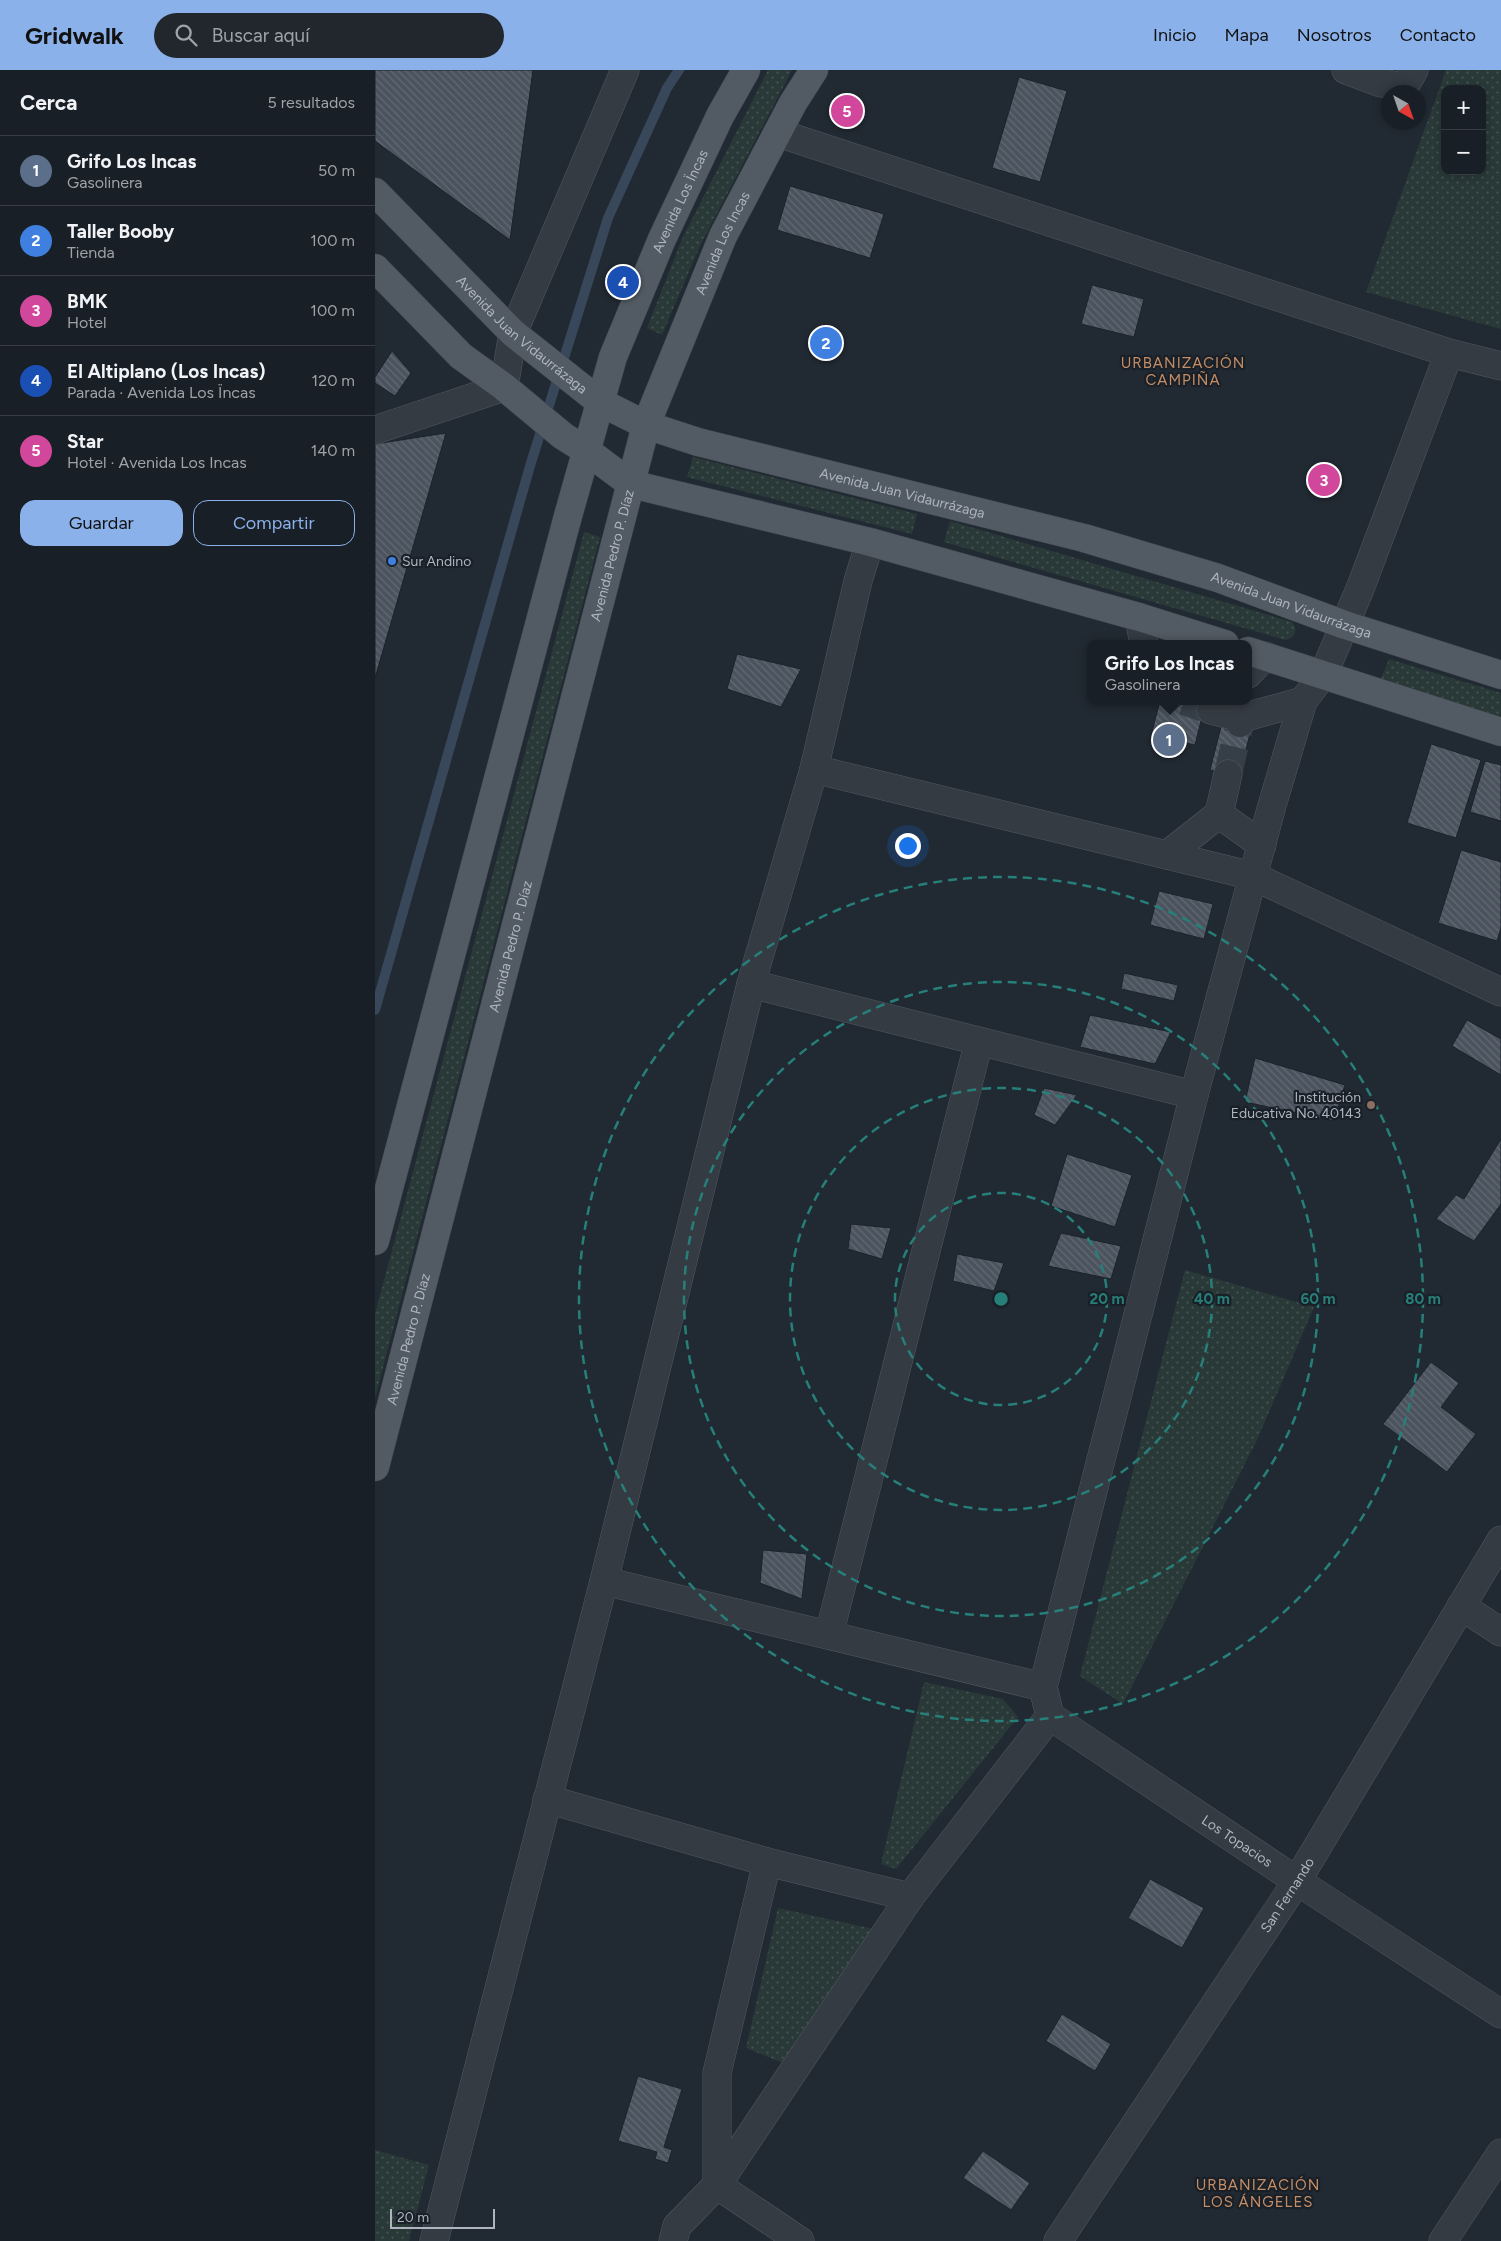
<!DOCTYPE html>
<html lang="es">
<meta charset="utf-8">
<style>
body{margin:0;font-family:Figtree,sans-serif;background:#22272e;color:#f1f3f6}
.controls{position:absolute;right:15px;top:15px;display:grid;overflow:hidden;border-radius:10px;box-shadow:0 2px 8px #0003}
.controls button{width:45px;height:45px;display:grid;place-items:center;padding:0;border:0;border-bottom:1px solid #373d43;background:#191f26;color:#f1f3f6;font:25px sans-serif}
.compass{position:absolute;left:1006px;top:15px;width:45px;height:45px;border-radius:50%;background:#191f26;box-shadow:0 2px 8px #0003;rotate:140deg}
.scale{position:absolute;left:15px;bottom:12px;width:105px;box-sizing:border-box;padding-left:5px;border:2px solid #aeb5c0;border-top:0;font-size:14px;line-height:18px;white-space:nowrap;color:#aeb5c0;-webkit-text-stroke:4px #1a2028;paint-order:stroke}
.you{position:absolute;left:532px;top:775px;width:18px;height:18px;margin:-12px;border:4px solid #fff;border-radius:50%;background:#1a73e8;box-shadow:0 0 0 8px #1a73e833}
.badge{display:grid;place-items:center;width:32px;height:32px;border-radius:50%;background:#8ab1e9;color:#fff;font-size:16px;font-weight:700}
.pin{position:absolute;translate:-50% -50%;border:2px solid #fff;box-shadow:0 1px 5px #0006}
.popup{position:absolute;left:712px;top:570px;width:165px;height:65px;box-sizing:border-box;display:grid;place-content:center;border-radius:10px;background:#191f26;filter:drop-shadow(0 1px 4px #0005);font-size:16px;white-space:nowrap;color:#9fa2a7}
.popup b{font-size:19px;color:#f1f3f6}
.popup::after{content:'';position:absolute;left:50%;top:100%;margin-left:-10px;border:10px solid transparent;border-top-color:#191f26}
.list{margin:0;padding:0;list-style:none}
h2{display:flex;justify-content:space-between;align-items:center;height:65px;margin:0;padding:0 20px;font-size:21px}
h2 small{font-size:16px;font-weight:400;color:#9fa2a7}
.list li{display:grid;grid-template-columns:32px 1fr auto;gap:15px;align-items:center;box-sizing:border-box;height:70px;padding:0 20px;border-top:1px solid #373d43}
.list b{display:block;font-size:19px;white-space:nowrap}
.list p{margin:0;font-size:16px;white-space:nowrap;color:#9fa2a7}
.list em{font-size:16px;font-style:normal;color:#9fa2a7}
.actions{display:flex;gap:10px;padding:15px 20px}
.actions a{flex:1;padding:11px 0;border:1px solid #8ab1e9;border-radius:15px;text-align:center;font-size:18px;color:#8ab1e9}
.actions .main{background:#8ab1e9;color:#111}
.icon{flex:none;width:28px;height:28px;fill:none;stroke:currentColor;stroke-width:2;stroke-linecap:round;stroke-linejoin:round}
.map{position:relative;flex:none;width:1126px;height:2171px;overflow:hidden}
header{display:flex;align-items:center;gap:30px;box-sizing:border-box;height:70px;padding:0 25px;background:#8ab1e9;color:#111}
header strong{font-size:24px}
nav{display:flex;gap:28px;margin-inline-start:auto;font-size:18px}
.search{width:350px;height:45px;background:#22272e;display:flex;align-items:center;gap:12px;box-sizing:border-box;padding:0 18px;border-radius:28px;color:#9fa2a7;font-size:19px}
main{display:flex}
aside{flex:1;background:#191f26}
.map>svg:first-child{display:block}
.green{fill:url(#green-dots);fill-rule:evenodd}
.lines{fill:none;stroke-linecap:round;stroke-linejoin:round}
.stream{stroke:#38475a;stroke-width:10}
.building{fill:url(#building-back-hatch);stroke:#1c222a}
.minor-tunnel{stroke:#363e47;stroke-width:28;stroke-dasharray:28 14;stroke-linecap:butt}
.minor-casing{stroke:#525861;stroke-width:29}
.major-casing{stroke:#3e444d;stroke-width:29}
.minor{stroke:#343b43;stroke-width:28}
.major{stroke:#525a63;stroke-width:28}
.ring{fill:none;stroke:#277f7a;stroke-width:2.5;stroke-dasharray:9 6}
.shop-dot{fill:#3f7fe0;stroke:#1a2028;stroke-width:2}
.education-dot{fill:#8d6e63;stroke:#1a2028;stroke-width:2}
.labels{text-anchor:middle;dominant-baseline:central;stroke-width:4.5;stroke-linejoin:round;paint-order:stroke}
.street-label{font-size:14px;fill:#aeb5c0;stroke:#1a2028}
.poi-label{font-size:14px;fill:#aeb5c0;stroke:#1a2028;text-anchor:start}
.neighbourhood-label{font-size:15px;letter-spacing:1px;fill:#c48d66;stroke:#1a2028}
.centre{fill:#277f7a;stroke:#1a2028;stroke-width:2.5}
.ring-label{font-size:15px;text-anchor:middle;font-weight:bold;fill:#277f7a;stroke:#1a2028;stroke-width:4.5;stroke-linejoin:round;paint-order:stroke}
</style>
<header>
<strong>Gridwalk</strong>
<div class="search"><svg class="icon" aria-label="search" viewBox="0 0 24 24"><circle cx="10" cy="10" r="6"/><path d="M15 15l6 6"/></svg>Buscar aquí</div>
<nav><a>Inicio</a><a>Mapa</a><a>Nosotros</a><a>Contacto</a></nav>
</header>
<main>
<aside>
<h2>Cerca<small>5 resultados</small></h2>
<ul class="list">
<li><span class="badge" style="background:#5c6f8a">1</span><div><b>Grifo Los Incas</b><p>Gasolinera</p></div><em>50 m</em></li>
<li><span class="badge" style="background:#3f7fe0">2</span><div><b>Taller Booby</b><p>Tienda</p></div><em>100 m</em></li>
<li><span class="badge" style="background:#d1479c">3</span><div><b>BMK</b><p>Hotel</p></div><em>100 m</em></li>
<li><span class="badge" style="background:#1a4fb4">4</span><div><b>El Altiplano (Los Incas)</b><p>Parada · Avenida Los Ïncas</p></div><em>120 m</em></li>
<li><span class="badge" style="background:#d1479c">5</span><div><b>Star</b><p>Hotel · Avenida Los Incas</p></div><em>140 m</em></li>
</ul>
<div class="actions"><a class="main">Guardar</a><a>Compartir</a></div>
</aside>
<div class="map">
<svg width="1126" height="2171" viewBox="0 0 1126 2171">
<defs>
<pattern id="green-dots" width="8" height="8" patternUnits="userSpaceOnUse" patternTransform="scale(1.25)"><rect width="8" height="8" fill="#293938"/><path d="M2 2h.1M6 6h.1" fill="none" stroke="#465353" stroke-width="1.8" stroke-linecap="round"/></pattern>
<pattern id="building-back-hatch" width="6" height="6" patternUnits="userSpaceOnUse" patternTransform="scale(1.25)"><rect width="6" height="6" fill="#4a535e"/><path d="M-1 5l2 2M0 0l6 6M5-1l2 2" fill="none" stroke="#626a73"/></pattern>
</defs>
<rect width="100%" height="100%" fill="#212932"/>
<!-- green -->
<g class="green">
<path d="M393,0H417L325,176L287,265L272,258L307,169Z"/>
<path d="M1071,0H1126V259L991,222ZM1070,19H1107V101H1070Z"/>
<path d="M318,387L542,444L537,464L312,407Z"/>
<path d="M575,451L917,552C924,560 920,567 911,570L569,472Z"/>
<path d="M209,462L225,467L0,1328V1244Z"/>
<path d="M1014,589L1126,623V647L1006,609Z"/>
<path d="M810,1200L939,1237L882,1370L748,1634L705,1606Z"/>
<path d="M549,1612L628,1629L643,1647L521,1799L506,1794Z"/>
<path d="M403,1838L499,1859L408,1993L371,1978Z"/>
<path d="M0,2080L54,2095L34,2171H0Z"/>
</g>
<g class="lines">
<!-- stream -->
<path class="stream" d="M0,940L155,396L233,148L292,18L304,0"/>
</g>
<!-- building -->
<g class="building">
<path d="M0,0H158L135,170L0,71Z"/>
<path d="M644,7L692,21L665,112L617,98Z"/>
<path d="M415,116L509,144L495,188L402,160Z"/>
<path d="M717,215L769,229L759,267L706,254Z"/>
<path d="M17,281L36,303L20,326L0,313V307Z"/>
<path d="M71,363L0,608V374Z"/>
<path d="M362,584L426,599L406,637L352,619Z"/>
<path d="M785,631H831L820,675L776,665Z"/>
<path d="M848,649L877,656L864,707L835,700Z"/>
<path d="M1056,674L1106,690L1081,768L1032,753Z"/>
<path d="M1110,691L1126,695V751L1095,742Z"/>
<path d="M1086,780L1126,792V858L1122,871L1063,853Z"/>
<path d="M784,821L838,834L829,869L775,855Z"/>
<path d="M749,903L803,915L799,931L746,919Z"/>
<path d="M715,945L796,962L780,994L705,977Z"/>
<path d="M1092,950L1126,969V1005L1077,976Z"/>
<path d="M880,988L970,1015L959,1051L870,1032Z"/>
<path d="M669,1018L702,1025L680,1055L659,1045Z"/>
<path d="M1126,1069V1134L1099,1171L1061,1149L1081,1125L1089,1129Z"/>
<path d="M692,1084L757,1105L740,1157L676,1136Z"/>
<path d="M476,1154L516,1158L507,1189L473,1179Z"/>
<path d="M686,1163L746,1176L736,1209L673,1196Z"/>
<path d="M582,1184L629,1193L619,1221L578,1211Z"/>
<path d="M1056,1292L1084,1313L1066,1337L1101,1364L1072,1402L1008,1354Z"/>
<path d="M388,1480L432,1484L427,1529L385,1513Z"/>
<path d="M775,1809L829,1838L807,1878L753,1848Z"/>
<path d="M687,1944L736,1974L720,2001L671,1971Z"/>
<path d="M263,2006L307,2019L289,2077L297,2080L293,2093L280,2089L282,2082L243,2071Z"/>
<path d="M608,2081L655,2113L636,2140L588,2108Z"/>
</g>
<g class="lines">
<!-- minor-tunnel -->
<g class="minor-tunnel">
<path d="M809,631L829,638"/>
<path d="M853,704L865,653"/>
</g>
<defs>
<g id="minor">
<path d="M971,0L1003,12L1029,18L1039,0"/>
<path d="M403,63L1074,283L1126,296"/>
<path d="M0,360L129,317L138,263L250,0"/>
<path d="M764,547L769,574"/>
<path d="M873,604L890,586"/>
<path d="M836,640L867,648"/>
<path d="M865,653L867,648L928,631"/>
<path d="M439,699L878,806L1126,922"/>
<path d="M853,704L844,744L887,775"/>
<path d="M792,785L844,744"/>
<path d="M376,914L819,1025"/>
<path d="M229,1511L668,1617"/>
<path d="M1086,1536L1126,1562"/>
<path d="M454,1565L604,971"/>
<path id="s1" d="M675,1646L922,1811L1126,1944"/>
<path d="M172,1729L392,1792L535,1827"/>
<path d="M392,1792L342,2003V2115L425,2171"/>
<path d="M59,2171L229,1511L376,914L439,699L483,511L495,472"/>
<path d="M298,2171L302,2156L342,2115L535,1827L675,1646L668,1617L819,1025L896,739L928,631L948,605L985,519L1074,283"/>
<path id="s2" d="M683,2171L922,1811L1126,1470"/>
<path d="M1068,2171L1126,2083"/>
</g>
<g id="major">
<path id="s3" d="M0,122L138,263L225,332L271,355L323,372L709,468L843,508L970,555L1126,605"/>
<path d="M0,198L86,286L129,317L188,366L212,381L256,414L495,472L764,547L850,574"/>
<path d="M873,581L1126,662"/>
<path id="s4" d="M0,1171L193,446L238,287L287,169L345,46L371,0"/>
<path id="s5" d="M0,1397L271,355L348,166L418,33L439,0"/>
</g>
</defs>
<!-- minor casing -->
<use href="#minor" class="minor-casing"/>
<!-- major casing -->
<use href="#major" class="major-casing"/>
<!-- minor -->
<use href="#minor" class="minor"/>
<!-- major -->
<use href="#major" class="major"/>
</g>
<!-- distance rings -->
<g class="ring">
<circle cx="626" cy="1229" r="106"/>
<circle cx="626" cy="1229" r="211"/>
<circle cx="626" cy="1229" r="317"/>
<circle cx="626" cy="1229" r="422"/>
</g>
<!-- markers -->
<circle class="shop-dot" cx="17" cy="491" r="5"/>
<circle class="education-dot" cx="996" cy="1035" r="5"/>
<g class="labels">
<!-- street labels -->
<g class="street-label">
<text stroke="none"><textPath href="#s4" startOffset="1085">Avenida Los Ïncas</textPath></text>
<text stroke="none"><textPath href="#s5" startOffset="1274">Avenida Los Incas</textPath></text>
<text stroke="none"><textPath href="#s3" startOffset="205">Avenida Juan Vidaurrázaga</textPath></text>
<text stroke="none"><textPath href="#s3" startOffset="625">Avenida Juan Vidaurrázaga</textPath></text>
<text stroke="none"><textPath href="#s5" startOffset="942">Avenida Pedro P. Díaz</textPath></text>
<text stroke="none"><textPath href="#s3" startOffset="1030">Avenida Juan Vidaurrázaga</textPath></text>
<text stroke="none"><textPath href="#s5" startOffset="538">Avenida Pedro P. Díaz</textPath></text>
<text stroke="none"><textPath href="#s5" startOffset="132">Avenida Pedro P. Díaz</textPath></text>
<text stroke="none"><textPath href="#s1" startOffset="225">Los Topacios</textPath></text>
<text stroke="none"><textPath href="#s2" startOffset="415">San Fernando</textPath></text>
</g>
<!-- poi labels -->
<g class="poi-label">
<text x="27" y="491">Sur Andino</text>
<text x="986" y="1027" text-anchor="end">Institución<tspan x="986" dy="16">Educativa No. 40143</tspan></text>
</g>
<!-- neighbourhood labels -->
<g class="neighbourhood-label">
<text x="808" y="293">URBANIZACIÓN<tspan x="808" dy="17">CAMPIÑA</tspan></text>
<text x="883" y="2115">URBANIZACIÓN<tspan x="883" dy="17">LOS ÁNGELES</tspan></text>
</g>
</g>
<circle cx="626" cy="1229" r="8" class="centre"/>
<g class="ring-label">
<text x="732" y="1234">20 m</text>
<text x="837" y="1234">40 m</text>
<text x="943" y="1234">60 m</text>
<text x="1048" y="1234">80 m</text>
</g>
</svg>
<div class="controls">
<button>+</button>
<button>−</button>
</div>
<svg class="compass" viewBox="-18 -18 36 36"><path d="M0-13l5 13h-10z" fill="#e53935"/><path d="M0 13l5-13h-10z" fill="#9fa2a7"/></svg>
<div class="scale">20 m</div>
<div class="you"></div>
<div class="pin badge" style="left:794px;top:670px;background:#5c6f8a">1</div>
<div class="popup"><b>Grifo Los Incas</b>Gasolinera</div>
<div class="pin badge" style="left:451px;top:273px;background:#3f7fe0">2</div>
<div class="pin badge" style="left:949px;top:410px;background:#d1479c">3</div>
<div class="pin badge" style="left:248px;top:212px;background:#1a4fb4">4</div>
<div class="pin badge" style="left:472px;top:41px;background:#d1479c">5</div>
</div>
</main>
